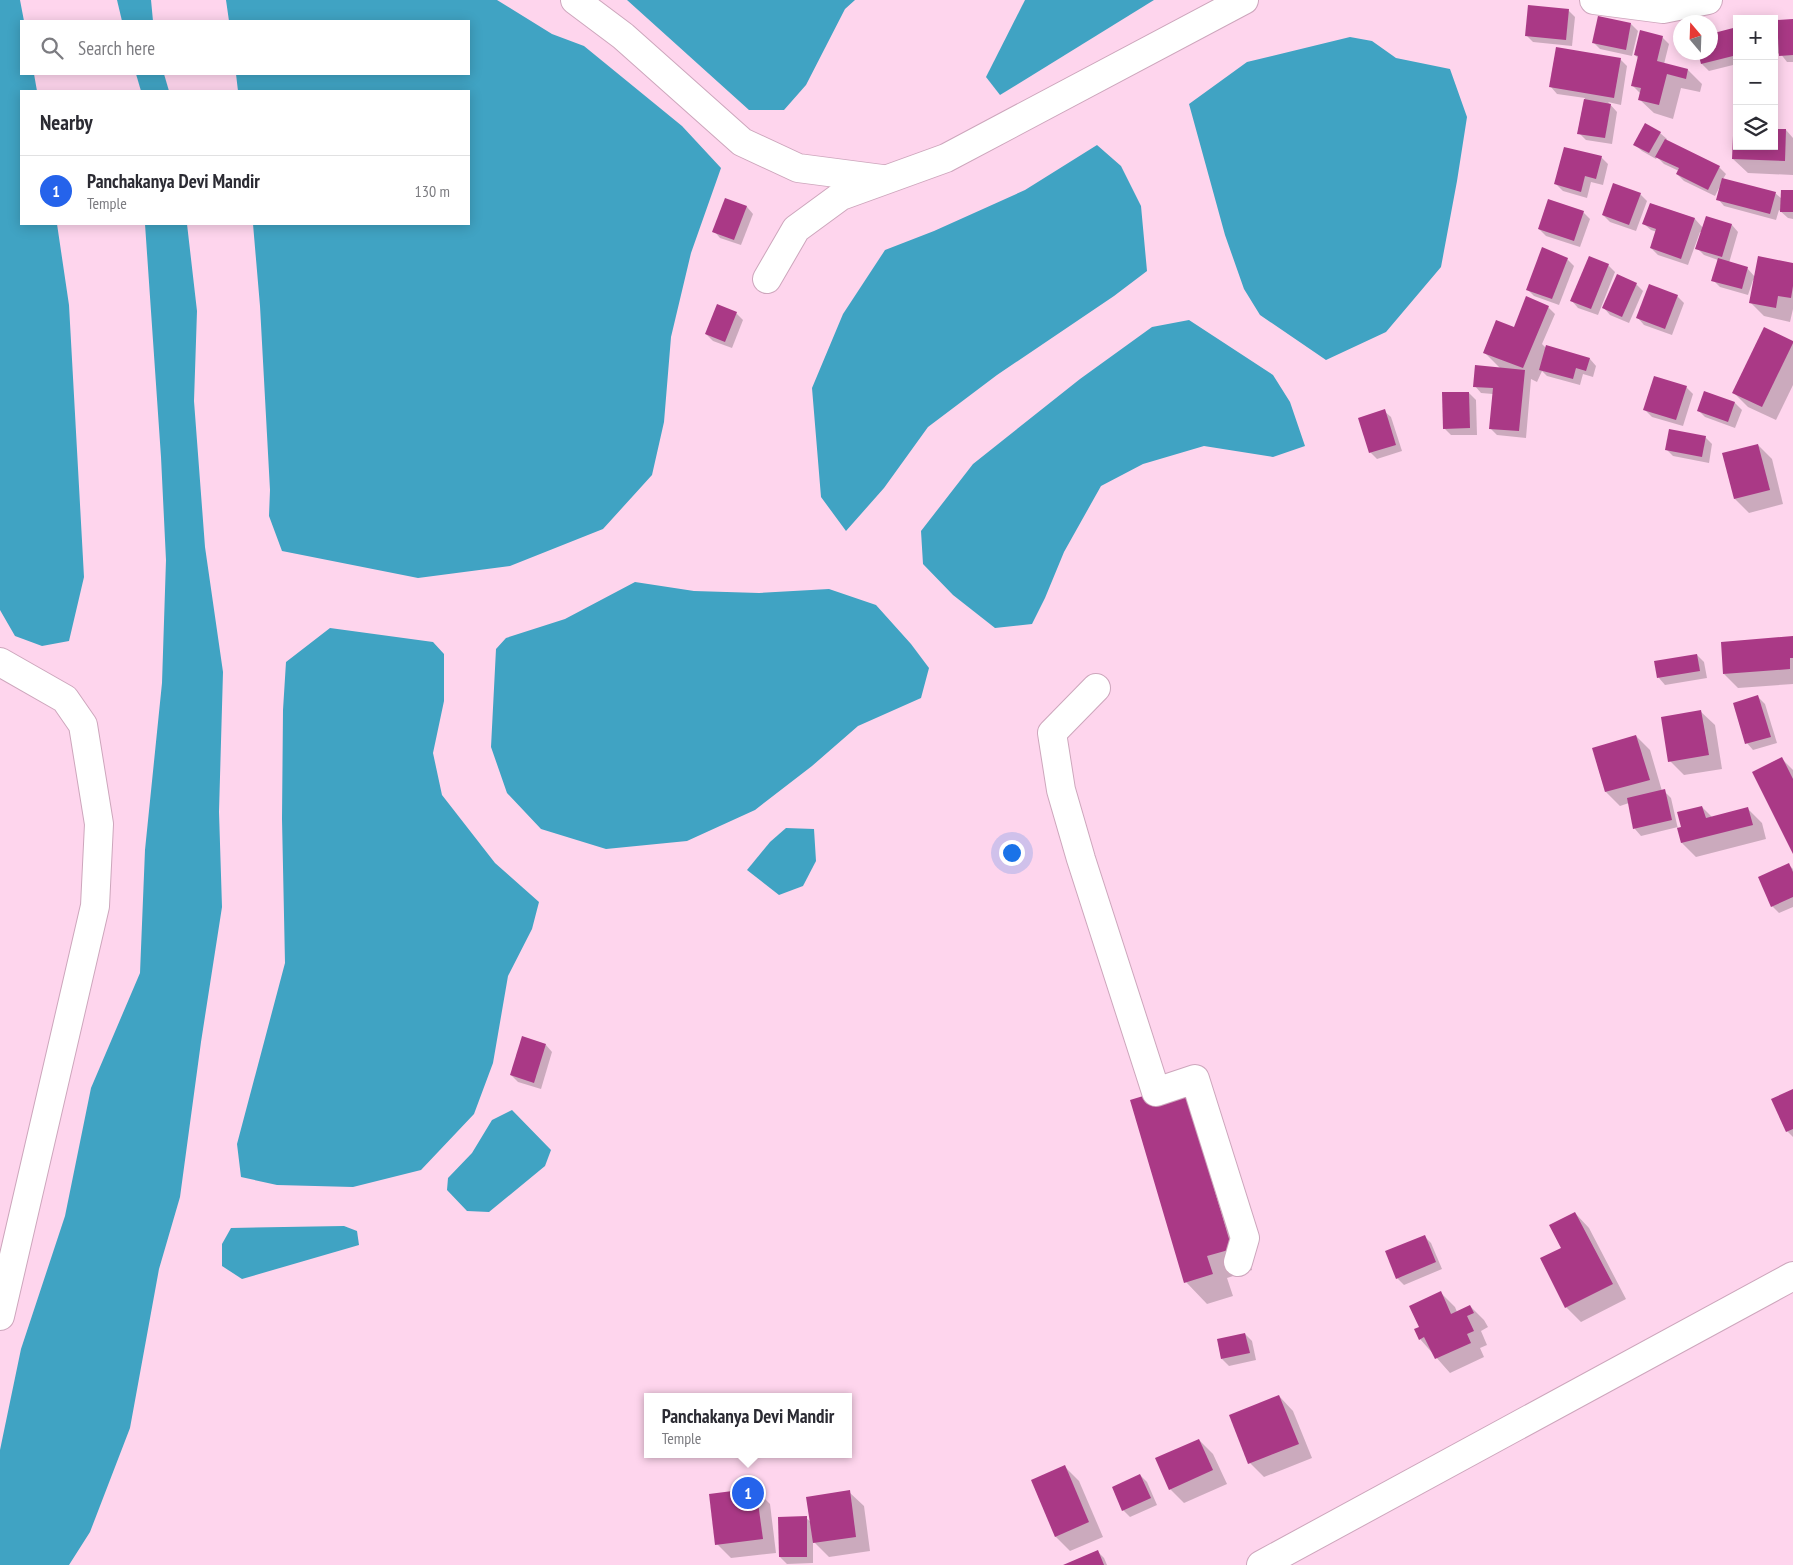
<!DOCTYPE html>
<meta charset="utf-8">
<style>
body{margin:0;font-family:"PT Sans Narrow",sans-serif;background:#f2f2f3;color:#2b2b33}
.controls{position:absolute;right:15px;top:15px;display:grid;overflow:hidden;border-radius:0px;box-shadow:0 2px 12px #0003}
.controls button{width:45px;height:45px;display:grid;place-items:center;padding:0;border:0;border-bottom:1px solid #e1e1e2;background:#fff;color:#2b2b33;font:25px sans-serif}
.compass{position:absolute;left:1673px;top:15px;width:45px;height:45px;border-radius:50%;background:#fff;box-shadow:0 2px 12px #0003;rotate:341deg}
.you{position:absolute;left:1011px;top:852px;width:18px;height:18px;margin:-12px;border:4px solid #fff;border-radius:50%;background:#1a73e8;box-shadow:0 0 0 8px #1a73e833}
.badge{display:grid;place-items:center;width:32px;height:32px;border-radius:50%;background:#2563eb;color:#fff;font-size:16px;font-weight:700}
.pin{position:absolute;translate:-50% -50%;border:2px solid #fff;box-shadow:0 1px 5px #0006}
.popup{position:absolute;left:644px;top:1393px;width:208px;height:65px;box-sizing:border-box;display:grid;place-content:center;border-radius:0px;background:#fff;filter:drop-shadow(0 1px 4px #0005);font-size:16px;white-space:nowrap;color:#7c7c81}
.popup b{font-size:19px;color:#2b2b33}
.popup::after{content:'';position:absolute;left:50%;top:100%;margin-left:-10px;border:10px solid transparent;border-top-color:#fff}
.list{margin:0;padding:0;list-style:none}
h2{display:flex;justify-content:space-between;align-items:center;height:65px;margin:0;padding:0 20px;font-size:21px}
h2 small{font-size:16px;font-weight:400;color:#7c7c81}
.list li{display:grid;grid-template-columns:32px 1fr auto;gap:15px;align-items:center;box-sizing:border-box;height:70px;padding:0 20px;border-top:1px solid #e1e1e2}
.list b{display:block;font-size:19px;white-space:nowrap}
.list p{margin:0;font-size:16px;white-space:nowrap;color:#7c7c81}
.list em{font-size:16px;font-style:normal;color:#7c7c81}
.icon{flex:none;width:28px;height:28px;fill:none;stroke:currentColor;stroke-width:2;stroke-linecap:round;stroke-linejoin:round}
.map{position:relative;flex:none;width:1793px;height:1565px;overflow:hidden}
.search{position:absolute;background:#fff;box-shadow:0 2px 12px #0003;left:20px;top:20px;width:450px;height:55px;display:flex;align-items:center;gap:12px;box-sizing:border-box;padding:0 18px;border-radius:0px;color:#7c7c81;font-size:19px}
.panel{position:absolute;background:#fff;box-shadow:0 2px 12px #0003;left:20px;top:90px;width:450px;height:135px;border-radius:0px}
.map>svg:first-child{display:block}
.water{fill:#40a3c3}
.shadow{fill:#0003}
.building{fill:#aa3986}
.lines{fill:none;stroke-linecap:round;stroke-linejoin:round}
.minor-casing{stroke:#cda6bc;stroke-width:30}
.minor{stroke:#fff;stroke-width:28}
</style>
<div class="map">
<svg width="1793" height="1565" viewBox="0 0 1793 1565">
<rect width="100%" height="100%" fill="#fed5ed"/>
<!-- water -->
<g class="water">
<path d="M0,0H20L24,21H21V74H34L37,91H21V224H57L69,305L84,577L69,641L42,646L15,636L0,610Z"/>
<path d="M117,0H151L153,21H122Z"/>
<path d="M226,0H497L552,34L584,46L682,126L721,168L691,253L671,337L664,422L652,475L603,529L510,566L418,578L282,551L269,516L270,490L260,306L253,224H469V91H238L236,74H469V21H229Z"/>
<path d="M627,0H855L845,9L806,85L784,110H749Z"/>
<path d="M1025,0H1154L1000,95L986,77Z"/>
<path d="M1350,37L1372,41L1396,58L1450,69L1467,117L1457,181L1441,267L1386,332L1326,360L1260,315L1244,289L1225,235L1189,104L1247,62Z"/>
<path d="M136,74H164L169,91H141Z"/>
<path d="M1097,145L1121,166L1141,206L1147,271L1114,296L997,375L928,427L884,488L846,531L821,497L812,388L843,314L885,250L934,231L1025,190Z"/>
<path d="M145,224H187L197,311L194,401L205,547L223,672L219,812L222,907L201,1042L180,1197L159,1269L130,1428L90,1532L69,1565H0V1450L21,1349L65,1216L91,1088L140,973L145,850L162,683L166,560L161,457Z"/>
<path d="M1189,320L1273,375L1290,402L1305,446L1273,457L1204,446L1143,464L1101,486L1064,552L1045,598L1032,624L995,628L953,595L923,564L921,531L973,464L1080,379L1152,327Z"/>
<path d="M635,582L694,591L759,593L829,589L876,605L911,644L929,668L921,698L858,726L812,766L755,810L687,841L606,849L541,829L507,793L491,747L496,649L506,638L565,619Z"/>
<path d="M330,628L433,642L444,654V701L433,753L442,795L495,863L539,902L532,929L508,976L493,1063L474,1114L421,1170L353,1187L277,1185L241,1177L237,1144L285,963L282,819L283,710L286,662Z"/>
<path d="M786,828L814,829L816,861L803,886L779,895L747,870L770,842Z"/>
<path d="M512,1110L551,1150L545,1166L489,1212L467,1211L447,1190L448,1178L472,1153L492,1120Z"/>
<path d="M344,1226L357,1231L359,1245L242,1279L222,1266V1244L231,1228Z"/>
</g>
<!-- shadow -->
<g class="shadow">
<path d="M1568,10L1575,17L1572,46L1533,42L1526,35Z"/>
<path d="M1793,21V62H1787L1780,53L1774,55V27L1779,41Z"/>
<path d="M1631,24L1638,31L1632,56L1600,49L1593,42Z"/>
<path d="M1712,26L1718,33L1737,29V64L1709,71L1702,64L1710,52Z"/>
<path d="M1662,37L1669,44L1664,64L1688,70L1702,84L1700,92L1681,88L1673,119L1654,113L1639,99L1641,94L1632,85L1639,59L1635,55Z"/>
<path d="M1620,59L1627,66L1621,105L1608,102L1617,112L1612,144L1586,140L1579,133L1585,98L1557,94L1551,87Z"/>
<path d="M1786,130L1793,138V175L1748,173L1733,159L1737,146H1774Z"/>
<path d="M1660,133L1667,139L1666,141L1719,167L1726,174L1723,179L1775,193L1782,199L1793,191V219L1788,218L1779,210L1776,220L1724,206L1718,199L1720,186L1715,196L1684,181L1677,174L1679,171L1664,164L1657,157L1656,159L1642,151L1635,145Z"/>
<path d="M1601,157L1608,164L1603,185L1591,182L1587,198L1563,191L1556,184Z"/>
<path d="M1640,194L1647,201L1636,231L1610,222L1603,215Z"/>
<path d="M726,199L747,207L753,214L741,245L720,238L714,231Z"/>
<path d="M1651,204L1695,219L1703,228L1706,217L1732,225L1738,232L1729,263L1747,268L1755,277L1793,264V309L1790,322L1764,316L1750,302L1755,280H1753L1748,295L1720,287L1713,280L1718,260L1704,255L1697,248L1702,232H1700L1688,265L1658,255L1651,248L1657,232L1651,230L1644,224Z"/>
<path d="M1583,212L1590,219L1580,247L1546,236L1539,229Z"/>
<path d="M1567,259L1574,266L1559,305L1534,296L1527,289Z"/>
<path d="M1608,265L1615,272L1598,315L1578,308L1572,301Z"/>
<path d="M1636,284L1643,291L1629,323L1610,315L1604,308Z"/>
<path d="M1677,296L1684,303L1672,335L1644,325L1638,318Z"/>
<path d="M1548,307L1555,314L1542,344L1546,348L1590,359L1596,366L1593,377L1583,374L1580,385L1547,376L1542,371L1537,382L1531,379L1526,438L1497,435L1490,428L1493,394L1481,393L1475,386L1501,369L1485,353L1520,331Z"/>
<path d="M736,313L743,320L732,348L713,341L706,334Z"/>
<path d="M1793,342V385L1776,420L1748,407L1734,393Z"/>
<path d="M1686,387L1693,394L1683,426L1652,417L1645,410Z"/>
<path d="M1705,392L1735,403L1742,410L1735,428L1705,417L1698,410Z"/>
<path d="M1469,393L1476,400L1477,435H1451L1444,428Z"/>
<path d="M1384,411L1391,417L1402,451L1377,459L1370,452Z"/>
<path d="M1705,437L1712,444L1709,463L1673,456L1666,449Z"/>
<path d="M1758,445L1772,459L1783,504L1749,513L1735,499L1723,454Z"/>
<path d="M1793,638V684L1738,688L1724,674Z"/>
<path d="M1697,655L1704,662L1707,678L1665,685L1659,678L1656,662Z"/>
<path d="M1758,697L1765,704L1777,743L1753,750L1747,743Z"/>
<path d="M1700,711L1715,725L1722,769L1684,775L1670,761Z"/>
<path d="M1636,736L1650,750L1662,791H1664L1671,798L1678,829L1683,827L1702,807L1713,818L1748,809L1762,823L1766,839L1696,857L1682,843L1678,827L1641,836L1635,829L1629,803L1620,806L1606,792L1594,749Z"/>
<path d="M1782,759L1793,770V852Z"/>
<path d="M1789,865L1793,869V907L1779,913L1772,906Z"/>
<path d="M546,1045L552,1052L541,1089L518,1082L511,1075Z"/>
<path d="M1793,1091V1137L1787,1131Z"/>
<path d="M1131,1101L1204,1107L1252,1270L1227,1278L1233,1296L1207,1304L1186,1282Z"/>
<path d="M1575,1213L1589,1228L1626,1299L1581,1322L1566,1307L1542,1259L1563,1248Z"/>
<path d="M1424,1236L1431,1243L1442,1269L1404,1285L1397,1278Z"/>
<path d="M1441,1293L1455,1307L1457,1312L1470,1306L1484,1320L1488,1327L1481,1331L1487,1345L1480,1348L1484,1357L1450,1373L1420,1339V1327Z"/>
<path d="M1245,1334L1252,1341L1256,1360L1229,1366L1222,1359Z"/>
<path d="M1279,1396L1293,1411L1312,1458L1264,1477L1250,1463Z"/>
<path d="M1199,1440L1213,1454L1227,1484L1184,1503L1170,1489Z"/>
<path d="M1065,1467L1079,1481L1103,1537L1070,1551L1056,1537L1032,1481Z"/>
<path d="M1140,1475L1147,1482L1157,1505L1130,1517L1123,1510Z"/>
<path d="M756,1490L770,1504L776,1553L731,1558L717,1544Z"/>
<path d="M849,1492L864,1506L870,1551L829,1557L813,1541V1563L787,1564L780,1557L806,1518L812,1523Z"/>
<path d="M1098,1552L1104,1558L1107,1565H1066Z"/>
</g>
<!-- building -->
<g class="building">
<path d="M1528,5L1569,9L1566,40L1525,36Z"/>
<path d="M1598,16L1631,23L1626,50L1592,43Z"/>
<path d="M1793,19V55L1779,56L1777,20Z"/>
<path d="M1710,25H1712L1714,33L1737,27V55L1701,64L1698,52H1710Z"/>
<path d="M1640,30L1663,36L1657,61L1688,69L1686,79L1667,74L1659,105L1638,100L1641,88L1631,86L1638,56L1634,55Z"/>
<path d="M1556,47L1621,58L1614,98L1549,87Z"/>
<path d="M1584,99L1611,104L1605,138L1577,134Z"/>
<path d="M1645,123L1661,132L1649,153L1633,145Z"/>
<path d="M1774,129H1786L1785,161L1732,159L1733,136H1737V146H1774Z"/>
<path d="M1665,139L1720,166L1708,190L1676,174L1679,168L1655,157Z"/>
<path d="M1564,147L1602,156L1596,179L1585,176L1581,192L1554,184Z"/>
<path d="M1722,178L1776,192L1770,214L1716,200Z"/>
<path d="M1613,183L1641,193L1629,225L1602,215Z"/>
<path d="M1781,190H1793V212H1780Z"/>
<path d="M725,198L747,206L734,240L712,232Z"/>
<path d="M1548,199L1584,211L1574,241L1538,229Z"/>
<path d="M1650,203L1695,218L1681,259L1650,248L1656,229L1642,224Z"/>
<path d="M1706,216L1732,224L1722,257L1695,249Z"/>
<path d="M1542,247L1568,258L1552,299L1526,290Z"/>
<path d="M1589,256L1609,264L1591,309L1570,301Z"/>
<path d="M1758,256L1793,263V286L1791,298L1778,296L1776,308L1749,303Z"/>
<path d="M1718,258L1748,267L1742,289L1711,281Z"/>
<path d="M1617,274L1637,283L1622,317L1602,308Z"/>
<path d="M1649,284L1678,295L1665,329L1636,318Z"/>
<path d="M1526,296L1549,306L1523,368L1483,353L1496,320L1514,327Z"/>
<path d="M717,304L737,312L725,342L705,334Z"/>
<path d="M1764,327L1793,341V343L1762,407L1732,393Z"/>
<path d="M1546,345L1590,358L1586,371L1576,368L1573,379L1539,370Z"/>
<path d="M1475,365L1525,370L1519,431L1489,429L1493,388L1473,387Z"/>
<path d="M1654,376L1687,386L1676,420L1643,410Z"/>
<path d="M1704,391L1735,402L1728,422L1697,411Z"/>
<path d="M1442,392H1469L1470,428L1443,429Z"/>
<path d="M1385,409L1396,445L1369,453L1358,418Z"/>
<path d="M1669,429L1706,436L1702,457L1665,450Z"/>
<path d="M1758,444L1770,490L1734,499L1722,453Z"/>
<path d="M1793,636V658H1790V669L1723,674L1721,642Z"/>
<path d="M1697,654L1700,671L1657,678L1654,661Z"/>
<path d="M1758,695L1771,737L1745,744L1733,703Z"/>
<path d="M1701,710L1709,755L1668,762L1661,717Z"/>
<path d="M1636,735L1650,780L1605,792L1592,748Z"/>
<path d="M1782,757L1793,779V854L1752,772Z"/>
<path d="M1665,789L1672,820L1633,829L1627,798Z"/>
<path d="M1702,806L1706,818L1748,807L1753,825L1681,843L1677,828L1681,827L1677,812Z"/>
<path d="M1789,863L1793,872V897L1771,907L1758,877Z"/>
<path d="M522,1036L546,1044L534,1083L510,1075Z"/>
<path d="M1183,1084L1232,1249L1207,1256L1213,1274L1184,1283L1130,1100Z"/>
<path d="M1793,1089V1129L1786,1132L1771,1099Z"/>
<path d="M1575,1212L1613,1284L1565,1308L1540,1258L1561,1248L1549,1225Z"/>
<path d="M1425,1235L1436,1262L1396,1279L1385,1251Z"/>
<path d="M1441,1291L1451,1314L1470,1305L1474,1313L1467,1316L1474,1331L1467,1334L1471,1343L1435,1359L1424,1337L1419,1340L1414,1329L1419,1327L1409,1306Z"/>
<path d="M1245,1333L1250,1353L1221,1359L1217,1339Z"/>
<path d="M1279,1395L1299,1444L1248,1464L1229,1415Z"/>
<path d="M1199,1439L1213,1470L1169,1490L1155,1458Z"/>
<path d="M1065,1465L1089,1522L1055,1537L1031,1480Z"/>
<path d="M1140,1474L1151,1498L1122,1511L1112,1487Z"/>
<path d="M756,1488L763,1539L715,1545L709,1494Z"/>
<path d="M850,1490L856,1537L813,1543L806,1497Z"/>
<path d="M807,1516V1557H779L778,1517Z"/>
<path d="M1098,1550L1104,1565H1063Z"/>
</g>
<g class="lines">
<defs>
<g id="minor">
<path d="M575,0L623,36L742,142L798,168L882,179"/>
<path d="M1594,0L1663,9L1708,0"/>
<path d="M767,279L796,229L841,196L946,158L1244,0"/>
<path d="M0,662L65,699L83,725L99,824L95,906L0,1316"/>
<path d="M1096,688L1052,733L1061,790L1081,859L1156,1092L1195,1079L1245,1238L1238,1262"/>
<path d="M1261,1565L1793,1276"/>
</g>
</defs>
<!-- minor casing -->
<use href="#minor" class="minor-casing"/>
<!-- minor -->
<use href="#minor" class="minor"/>
</g>
</svg>
<div class="controls">
<button>+</button>
<button>−</button>
<button><svg class="icon" aria-label="layers" viewBox="0 0 24 24"><path d="M12 4l9 5-9 5-9-5zM3 14l9 5 9-5"/></svg></button>
</div>
<svg class="compass" viewBox="-18 -18 36 36"><path d="M0-13l5 13h-10z" fill="#e53935"/><path d="M0 13l5-13h-10z" fill="#7c7c81"/></svg>
<div class="you"></div>
<div class="pin badge" style="left:748px;top:1493px">1</div>
<div class="popup"><b>Panchakanya Devi Mandir</b>Temple</div>
<div class="search"><svg class="icon" aria-label="search" viewBox="0 0 24 24"><circle cx="10" cy="10" r="6"/><path d="M15 15l6 6"/></svg>Search here</div>
<section class="panel">
<h2>Nearby<small></small></h2>
<ul class="list">
<li><span class="badge">1</span><div><b>Panchakanya Devi Mandir</b><p>Temple</p></div><em>130 m</em></li>
</ul>
</section>
</div>
